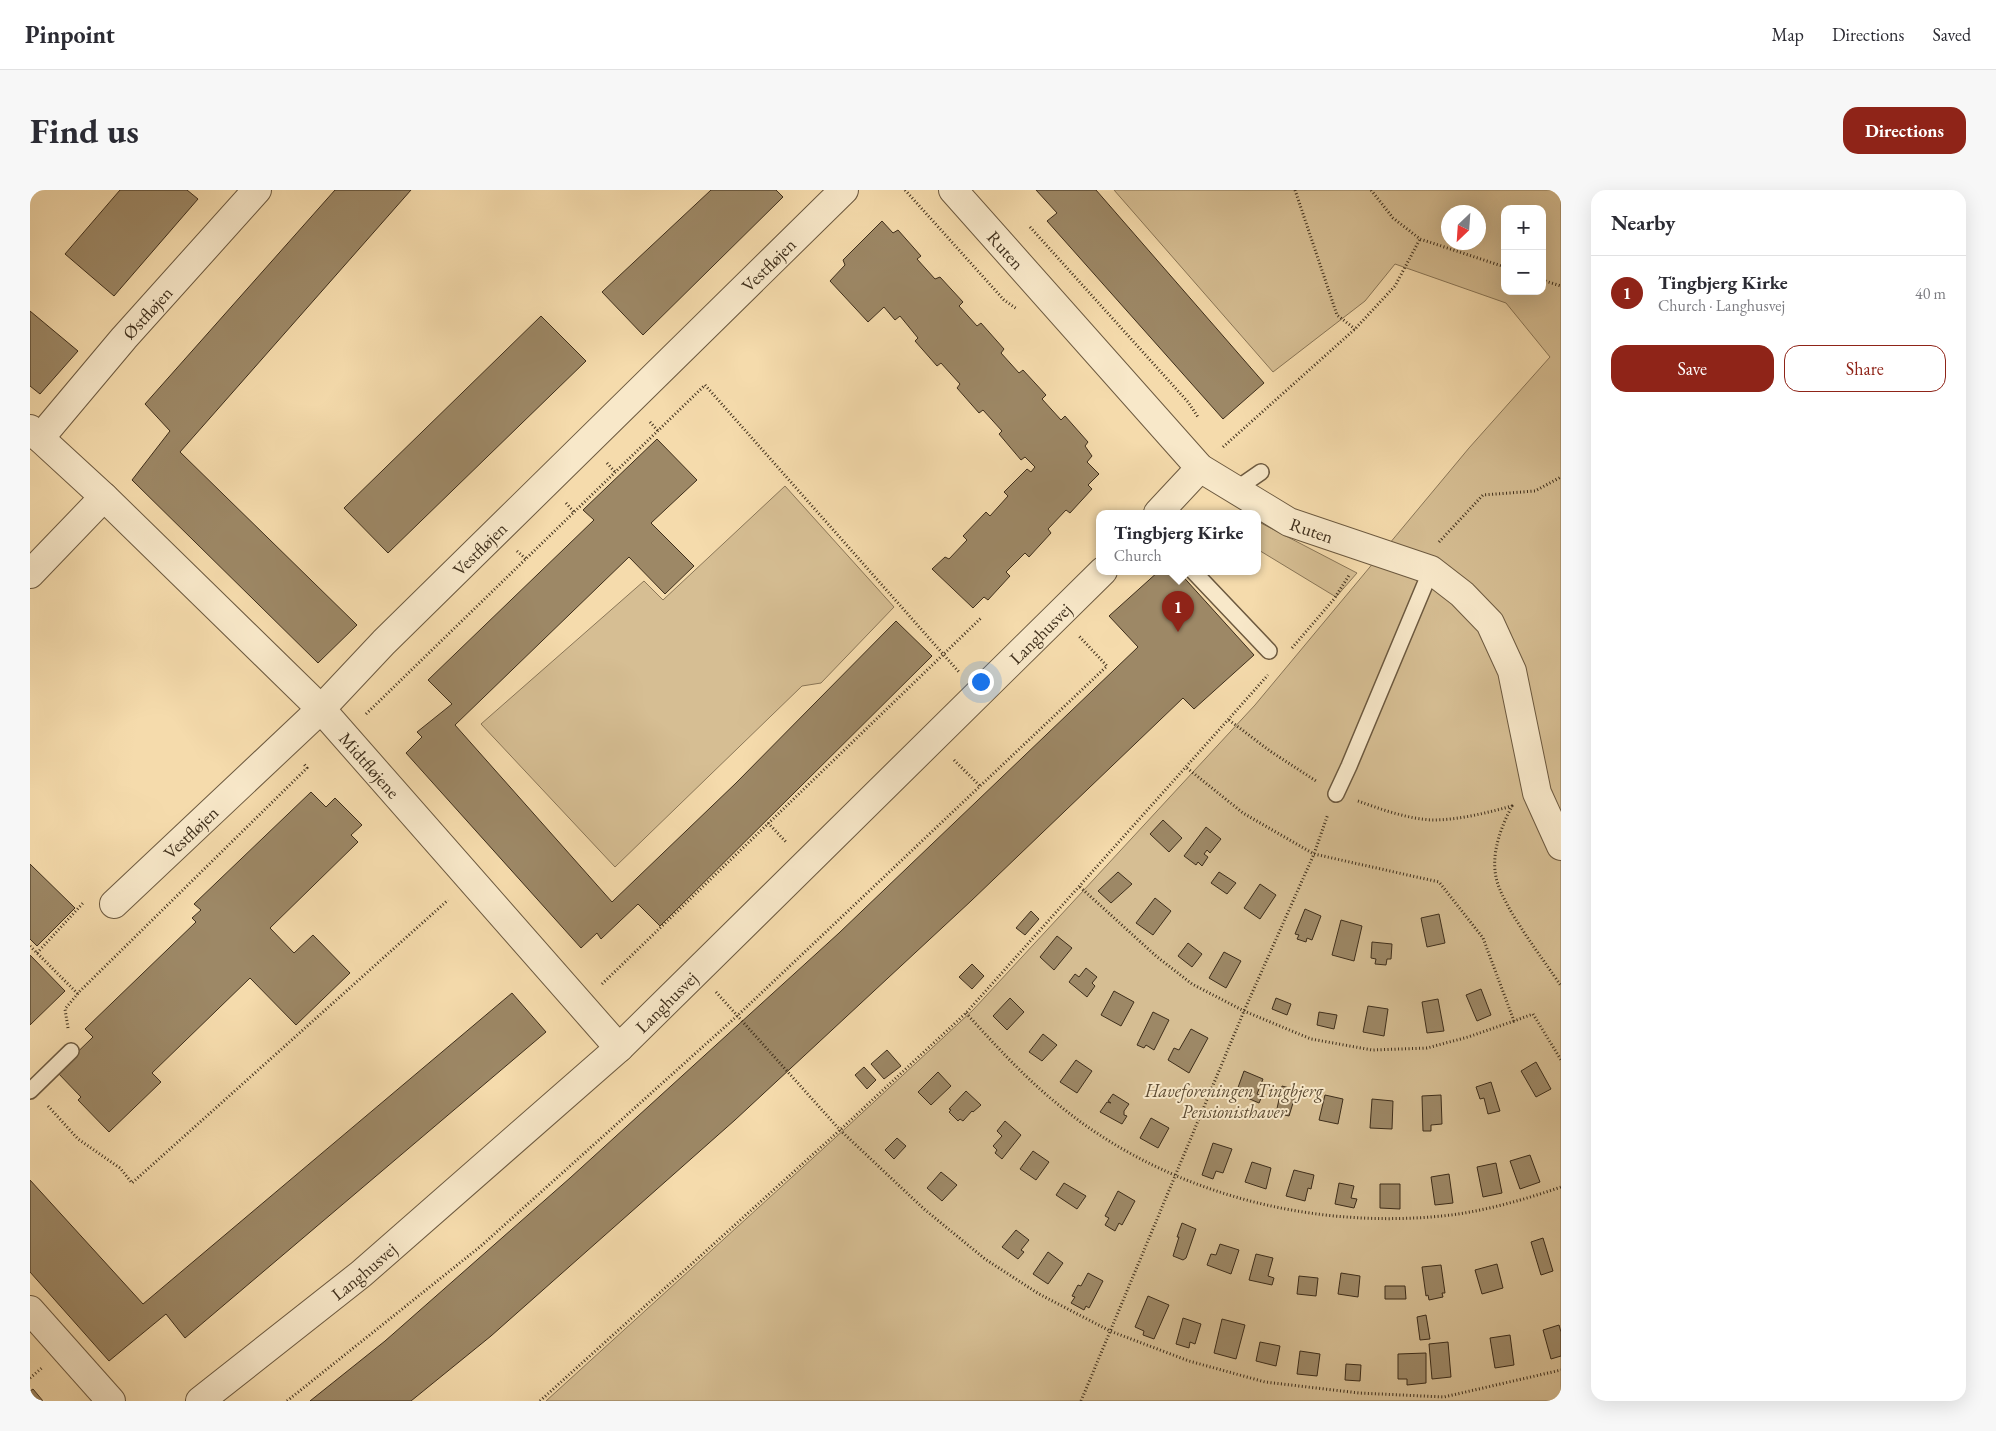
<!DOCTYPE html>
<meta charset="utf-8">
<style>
body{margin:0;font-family:"EB Garamond",serif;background:#f7f7f7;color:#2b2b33}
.controls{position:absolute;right:15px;top:15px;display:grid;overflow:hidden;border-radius:10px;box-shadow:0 5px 20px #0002}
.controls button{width:45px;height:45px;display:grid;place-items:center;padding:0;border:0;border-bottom:1px solid #e1e1e2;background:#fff;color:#2b2b33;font:25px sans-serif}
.compass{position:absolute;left:1411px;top:15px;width:45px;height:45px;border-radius:50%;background:#fff;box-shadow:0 5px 20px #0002;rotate:205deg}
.you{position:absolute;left:950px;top:491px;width:18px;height:18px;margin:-12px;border:4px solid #fff;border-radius:50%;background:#1a73e8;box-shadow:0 0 0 8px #1a73e833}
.badge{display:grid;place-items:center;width:32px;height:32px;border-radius:50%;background:#8f2418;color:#fff;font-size:16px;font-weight:700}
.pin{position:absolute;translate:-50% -41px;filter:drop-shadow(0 1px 2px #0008)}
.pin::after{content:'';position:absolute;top:26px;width:18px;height:15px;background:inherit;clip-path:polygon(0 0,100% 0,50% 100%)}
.popup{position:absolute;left:1066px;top:320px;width:165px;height:65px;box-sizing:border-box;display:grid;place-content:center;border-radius:10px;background:#fff;filter:drop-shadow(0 1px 4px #0005);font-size:16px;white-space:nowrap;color:#7c7c81}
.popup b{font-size:19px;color:#2b2b33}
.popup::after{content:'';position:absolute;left:50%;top:100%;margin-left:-10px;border:10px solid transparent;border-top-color:#fff}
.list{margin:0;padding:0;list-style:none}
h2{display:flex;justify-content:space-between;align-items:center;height:65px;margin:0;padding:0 20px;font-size:21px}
h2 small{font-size:16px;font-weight:400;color:#7c7c81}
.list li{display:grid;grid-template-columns:32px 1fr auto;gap:15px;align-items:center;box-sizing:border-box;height:75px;padding:0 20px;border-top:1px solid #e1e1e2}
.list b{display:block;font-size:19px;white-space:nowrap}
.list p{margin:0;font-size:16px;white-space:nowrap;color:#7c7c81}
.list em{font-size:16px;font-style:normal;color:#7c7c81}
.actions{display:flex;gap:10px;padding:15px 20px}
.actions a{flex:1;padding:11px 0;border:1px solid #8f2418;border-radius:15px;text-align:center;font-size:18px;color:#8f2418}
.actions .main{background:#8f2418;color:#fff}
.map{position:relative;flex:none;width:1531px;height:1211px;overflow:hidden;border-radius:15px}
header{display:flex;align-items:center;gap:30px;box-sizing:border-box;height:70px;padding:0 25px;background:#fff;border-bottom:1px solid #e1e1e2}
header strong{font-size:24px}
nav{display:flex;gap:28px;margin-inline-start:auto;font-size:18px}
.intro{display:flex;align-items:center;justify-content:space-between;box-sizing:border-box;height:120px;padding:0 30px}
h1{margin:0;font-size:35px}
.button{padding:12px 22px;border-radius:15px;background:#8f2418;color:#fff;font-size:18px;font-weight:700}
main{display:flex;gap:30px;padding:0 30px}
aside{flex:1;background:#fff;border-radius:15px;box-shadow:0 5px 20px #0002}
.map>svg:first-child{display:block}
.green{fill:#d6be93;stroke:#8a7657;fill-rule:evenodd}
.building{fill:#9d8866;stroke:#3e2e1b}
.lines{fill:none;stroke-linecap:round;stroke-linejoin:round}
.lane-casing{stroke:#6c593f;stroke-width:18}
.street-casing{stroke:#6c593f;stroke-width:30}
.path{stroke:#3e2e1b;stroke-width:3;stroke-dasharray:1 2.5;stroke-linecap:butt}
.lane{stroke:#f8e8c9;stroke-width:15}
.street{stroke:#f8e8c9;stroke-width:28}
.labels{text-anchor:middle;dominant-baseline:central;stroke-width:4;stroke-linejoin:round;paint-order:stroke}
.street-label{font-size:18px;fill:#3e2e1b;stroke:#f8e8c9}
.park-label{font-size:18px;font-style:italic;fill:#5c4b33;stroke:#f8e8c9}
</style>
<header>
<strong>Pinpoint</strong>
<nav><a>Map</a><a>Directions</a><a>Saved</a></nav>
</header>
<div class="intro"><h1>Find us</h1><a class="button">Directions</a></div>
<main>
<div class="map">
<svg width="1531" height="1211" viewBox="0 0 1531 1211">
<rect width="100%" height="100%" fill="#f5dbac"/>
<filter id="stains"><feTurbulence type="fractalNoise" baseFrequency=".004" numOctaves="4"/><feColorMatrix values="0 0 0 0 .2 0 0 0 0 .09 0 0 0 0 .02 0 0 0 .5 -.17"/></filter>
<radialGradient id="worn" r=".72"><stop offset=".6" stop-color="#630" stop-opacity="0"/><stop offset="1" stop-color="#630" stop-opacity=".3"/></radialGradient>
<!-- green -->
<g class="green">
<path d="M1084,0H1531V1211H516L817,937L943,820L1225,515L1439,258L1520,167L1476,113L1365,74L1335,111L1243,182ZM1475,19H1512V101H1475ZM1418,22H1448V52H1418Z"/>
<path d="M755,296L864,417L791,493L772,496L585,677L451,534L614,391L633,410Z"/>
<path d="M1227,331L1327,383L1306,407L1227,359Z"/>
</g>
<!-- building -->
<g class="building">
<path d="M90,0H157L168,9L84,106L35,64Z"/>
<path d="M305,0H381L150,262L327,435L288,473L102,290L140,241L115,214Z"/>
<path d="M681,0H746L753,7L613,145L572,102Z"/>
<path d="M1006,0H1066L1234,193L1193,229L1017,31L1027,23Z"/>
<path d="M852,31L863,43L868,40L891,66L887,69L905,89L910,87L933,112L929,116L947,136L951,133L974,159L971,163L989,183L993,180L1016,205L1012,209L1031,230L1035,226L1058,252L1055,256L1062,266L1057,272L1069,284L1058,295L1062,299L1040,323L1036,320L1018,339L1021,343L999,367L995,363L976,382L980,386L958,410L954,407L943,418L902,379L915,367L919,369L937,350L933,346L956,322L960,326L978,306L974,302L997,279L1001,282L1005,277L995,267L991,270L969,244L972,241L953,220L949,223L927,198L930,194L911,173L907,176L885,151L888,148L870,126L865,130L854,117L838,132L800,91L815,75L813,70Z"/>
<path d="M0,121L48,161L10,204L0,196Z"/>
<path d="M511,126L556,171L358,363L314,318Z"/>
<path d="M627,249L667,290L621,333L664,376L635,404L599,367L425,535L582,712L706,593L866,431L902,466L630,736L608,714L571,749L567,743L551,758L376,563L392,547L387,542L422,514L398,490L564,330L553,320Z"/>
<path d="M1129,381H1148L1224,465L1164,519L1153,508L941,711L705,930L461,1146L381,1211H280L355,1151L540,988L809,743L1108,457L1079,426Z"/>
<path d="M281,602L296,617L305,608L332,635L321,645L328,652L240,738L264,763L283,745L320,783L266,835L220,788L122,883L131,892L79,942L48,910L51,907L27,882L63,847L55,839L166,732L162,728L171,720L164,714Z"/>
<path d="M1133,630L1152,648L1139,662L1120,644Z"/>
<path d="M1176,637L1191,649L1180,663L1177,660L1174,664L1178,667L1172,676L1168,672L1166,675L1154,666Z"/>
<path d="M0,674L45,718L7,756L0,749Z"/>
<path d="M1088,682L1102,694L1081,713L1068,701Z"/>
<path d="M1189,682L1206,693L1197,704L1181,693Z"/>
<path d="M1230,694L1246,705L1230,729L1214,718Z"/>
<path d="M1125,708L1141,721L1123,745L1106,733Z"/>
<path d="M1275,719L1291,726L1282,750L1277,748L1276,752L1267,749L1269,745L1265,744Z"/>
<path d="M1001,721L1009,729L995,745L986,738Z"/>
<path d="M1409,724L1415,753L1397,757L1391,728Z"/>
<path d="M1311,730L1332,736L1324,771L1302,765Z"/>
<path d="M1027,746L1042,758L1024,780L1010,767Z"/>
<path d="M1342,752L1362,754L1361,769H1357L1356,775L1345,774L1346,769L1341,768Z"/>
<path d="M1158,753L1172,764L1162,777L1148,766Z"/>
<path d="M1194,762L1211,771L1196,798L1179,788Z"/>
<path d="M0,765L35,801L0,835Z"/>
<path d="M942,774L954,786L942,799L929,787Z"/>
<path d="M1056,778L1067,787L1062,793L1065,796L1057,807L1039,792L1045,784L1049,787Z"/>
<path d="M1451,799L1461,825L1447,831L1436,805Z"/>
<path d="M1084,801L1104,812L1091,836L1071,825Z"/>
<path d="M482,803L516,842L155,1148L136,1124L79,1171L0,1082V990L113,1114Z"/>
<path d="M980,808L994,822L977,840L963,826Z"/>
<path d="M1246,808L1261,814L1257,825L1242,819Z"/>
<path d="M1408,809L1414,841L1397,843L1392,812Z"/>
<path d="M1338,816L1358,819L1354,846L1333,842Z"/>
<path d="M1123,822L1139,830L1124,860L1116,855L1114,858L1107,855Z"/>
<path d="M1289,822L1307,825L1304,839L1287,835Z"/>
<path d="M1161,839L1178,848L1159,883L1138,870L1144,858L1149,860Z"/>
<path d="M1013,844L1027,855L1012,871L999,862Z"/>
<path d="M857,860L871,876L854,889L841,874Z"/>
<path d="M1046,870L1062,881L1047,903L1030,892Z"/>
<path d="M1506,872L1521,899L1506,907L1491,881Z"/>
<path d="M834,877L846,890L837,899L825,885Z"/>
<path d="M1214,881L1233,889L1227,904L1232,906L1229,913L1206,903Z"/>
<path d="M908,882L921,896L901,915L888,902Z"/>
<path d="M1461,892L1470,921L1458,924L1454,908L1450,909L1446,897Z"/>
<path d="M1252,896L1267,900L1259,926L1246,923Z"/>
<path d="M936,901L951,915L943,922L942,921L933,931L930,929L928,931L919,922L921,920L919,919Z"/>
<path d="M1083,904L1099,914L1094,921V925L1097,926L1092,934L1070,922L1077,912L1081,913L1078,911Z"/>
<path d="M1295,905L1313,909L1308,934L1289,930Z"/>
<path d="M1411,905L1412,934L1401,935V941H1393L1392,906Z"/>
<path d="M1342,909L1363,911L1362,939L1340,938Z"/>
<path d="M1121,928L1139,938L1128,958L1110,948Z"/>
<path d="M975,931L991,945L972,969L965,963L967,960L963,956L972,946L967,941Z"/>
<path d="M867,948L876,956L864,969L855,960Z"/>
<path d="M1183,953L1202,959L1193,983L1186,981L1183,989L1172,985Z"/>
<path d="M1003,961L1019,972L1006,990L990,979Z"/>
<path d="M1500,965L1510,992L1490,999L1480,971Z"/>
<path d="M1222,972L1241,978L1236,999L1215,992Z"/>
<path d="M1466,973L1472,1003L1453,1007L1447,977Z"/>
<path d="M1264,980L1284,985L1281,999L1278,998L1275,1011L1256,1006Z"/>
<path d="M911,982L927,995L912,1011L897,998Z"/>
<path d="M1419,984L1423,1013L1405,1015L1401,987Z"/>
<path d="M1034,993L1056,1006L1047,1019L1026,1005Z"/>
<path d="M1309,993L1324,996L1321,1008L1327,1009L1324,1018L1305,1014Z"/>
<path d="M1350,994H1370V1019L1350,1018Z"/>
<path d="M1088,1001L1105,1011L1092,1035L1089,1033L1085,1041L1075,1035L1079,1028L1075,1026Z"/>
<path d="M1152,1033L1166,1039L1156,1068L1153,1070L1143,1066L1149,1047H1147Z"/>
<path d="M986,1040L999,1050L991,1060L994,1062L988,1069L972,1057Z"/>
<path d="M1513,1048L1523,1081L1511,1085L1501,1052Z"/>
<path d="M1190,1054L1209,1060L1201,1084L1177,1075L1181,1064L1186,1065Z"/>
<path d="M1018,1062L1033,1073L1018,1094L1003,1084Z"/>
<path d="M1226,1064L1243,1068L1238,1086L1244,1088L1242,1095L1219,1090Z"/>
<path d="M1467,1074L1473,1098L1452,1104L1445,1080Z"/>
<path d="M1411,1075L1415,1103H1412L1413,1107L1399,1110L1398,1105L1396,1106L1392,1077Z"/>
<path d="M1058,1083L1073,1091L1059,1118L1056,1116L1054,1120L1041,1113L1045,1107L1042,1106L1048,1095L1051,1096Z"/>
<path d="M1311,1083L1330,1086L1328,1107L1308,1104Z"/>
<path d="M1269,1086L1288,1088L1286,1106L1267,1104Z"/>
<path d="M1355,1096H1375L1376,1109H1355Z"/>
<path d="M1118,1106L1139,1115L1124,1149L1113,1145L1114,1141L1105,1137Z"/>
<path d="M1396,1125L1400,1149L1390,1150L1387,1127Z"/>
<path d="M1153,1128L1171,1134L1165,1154L1160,1152L1159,1158L1146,1154Z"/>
<path d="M1192,1129L1215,1135L1206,1169L1184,1163Z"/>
<path d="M1529,1135L1531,1142V1166L1521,1169L1513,1140Z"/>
<path d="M1480,1145L1484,1175L1465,1178L1460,1148Z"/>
<path d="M1230,1152L1250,1156L1246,1176L1226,1171Z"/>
<path d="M1418,1152L1421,1187L1402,1189L1399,1154Z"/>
<path d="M1270,1161L1290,1164L1287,1186L1267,1184Z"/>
<path d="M1396,1163V1193L1377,1195V1189H1368V1164Z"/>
<path d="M1316,1174L1331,1175L1330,1191L1315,1190Z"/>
<path d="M3,1199L13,1211H0V1201Z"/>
</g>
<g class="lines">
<defs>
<g id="lane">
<path d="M1205,300L1231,282"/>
<path d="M1163,381L1239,461"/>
<path d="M1306,604L1319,576L1401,380"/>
<path d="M0,901L41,861"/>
</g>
<g id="street">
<path id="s1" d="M923,0L1170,278L1259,332L1401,380L1432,404L1460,433L1482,481L1507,603L1531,656"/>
<path id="s2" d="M0,239L74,307L291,519L589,858"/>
<path id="s3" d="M10,248L94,148L227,0"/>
<path d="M1128,323L1170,278"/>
<path d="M0,384L74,307"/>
<path id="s4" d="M84,714L291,519L354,452L814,0"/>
<path d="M0,1120L81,1211"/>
<path id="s5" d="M170,1211L331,1084L589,858L1073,381"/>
</g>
</defs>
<!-- lane casing -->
<use href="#lane" class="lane-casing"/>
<!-- street casing -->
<use href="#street" class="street-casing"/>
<!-- path -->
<g class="path">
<path d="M875,0L974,110L987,119"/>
<path d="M1265,0L1307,125L1325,139"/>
<path d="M1341,0L1363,28L1390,49L1475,77"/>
<path d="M1000,37L1158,212L1168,227"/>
<path d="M1512,90L1531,96"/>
<path d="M620,232L628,241"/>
<path d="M1193,257L1325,139L1365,96L1390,49"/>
<path d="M577,273L585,282"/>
<path d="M536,313L544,322"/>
<path d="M1409,352L1453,305L1505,301L1531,287"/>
<path d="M487,361L496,369"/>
<path d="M1262,458L1304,409L1320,384"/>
<path d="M336,524L675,195L929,482"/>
<path d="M1199,530L1240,561L1286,591"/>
<path d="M924,570L950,596"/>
<path d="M1157,578L1213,623L1284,664L1409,692L1453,748L1484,831L1503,824L1531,870"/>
<path d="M1328,611C1350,619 1378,629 1402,630C1429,630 1456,623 1482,616C1471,637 1461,663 1466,687C1471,715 1514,770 1531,796"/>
<path d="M738,633L757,653"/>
<path d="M1050,697L1126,766L1162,794L1214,821L1281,849L1342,860L1397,858L1438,847L1484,831"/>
<path d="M0,756L48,804"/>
<path d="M7,763L54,712"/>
<path d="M572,794L951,428"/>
<path d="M686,802L810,940L894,1019L955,1069L1009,1104L1080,1141L1159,1171L1235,1192L1329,1203L1414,1207L1531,1180"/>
<path d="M936,823C966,856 996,889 1030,916C1138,1004 1284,1041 1421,1025C1459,1020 1496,1009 1531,997"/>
<path d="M38,838L35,819L50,801L277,578L274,574"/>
<path d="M18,916L48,949L90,978L102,993L418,710"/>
<path d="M0,1188L13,1177"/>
<path d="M257,1211L451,1056L707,826L1077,476L1048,445"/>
<path d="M510,1211L810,940L936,823L1238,485"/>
<path d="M1051,1211L1214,821L1284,664L1298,624"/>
</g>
<!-- lane -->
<use href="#lane" class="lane"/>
<!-- street -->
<use href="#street" class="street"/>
</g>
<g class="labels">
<!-- street labels -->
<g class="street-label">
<text stroke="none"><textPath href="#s1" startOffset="80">Ruten</textPath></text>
<text stroke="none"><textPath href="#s4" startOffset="915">Vestfløjen</textPath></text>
<text stroke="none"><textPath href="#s3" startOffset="165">Østfløjen</textPath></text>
<text stroke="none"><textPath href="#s1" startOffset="500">Ruten</textPath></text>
<text stroke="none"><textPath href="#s4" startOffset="510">Vestfløjen</textPath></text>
<text stroke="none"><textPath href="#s5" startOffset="1139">Langhusvej</textPath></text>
<text stroke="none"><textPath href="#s2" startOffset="478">Midtfløjene</textPath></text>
<text stroke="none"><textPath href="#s4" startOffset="105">Vestfløjen</textPath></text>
<text stroke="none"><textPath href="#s5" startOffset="614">Langhusvej</textPath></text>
<text stroke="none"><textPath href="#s5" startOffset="209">Langhusvej</textPath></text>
</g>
<!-- park labels -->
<g class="park-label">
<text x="1204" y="900">Haveforeningen Tingbjerg<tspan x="1204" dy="21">Pensionisthaver</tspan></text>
</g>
</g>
<rect width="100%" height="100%" filter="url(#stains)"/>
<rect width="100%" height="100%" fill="url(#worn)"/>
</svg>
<div class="controls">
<button>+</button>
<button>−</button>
</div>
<svg class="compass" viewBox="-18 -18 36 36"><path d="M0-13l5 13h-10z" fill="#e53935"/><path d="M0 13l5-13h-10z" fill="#7c7c81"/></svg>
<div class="you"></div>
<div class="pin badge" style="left:1148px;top:442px">1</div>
<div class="popup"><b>Tingbjerg Kirke</b>Church</div>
</div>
<aside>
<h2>Nearby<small></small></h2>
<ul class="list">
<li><span class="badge">1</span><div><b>Tingbjerg Kirke</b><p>Church · Langhusvej</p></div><em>40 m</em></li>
</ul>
<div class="actions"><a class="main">Save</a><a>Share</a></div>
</aside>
</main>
